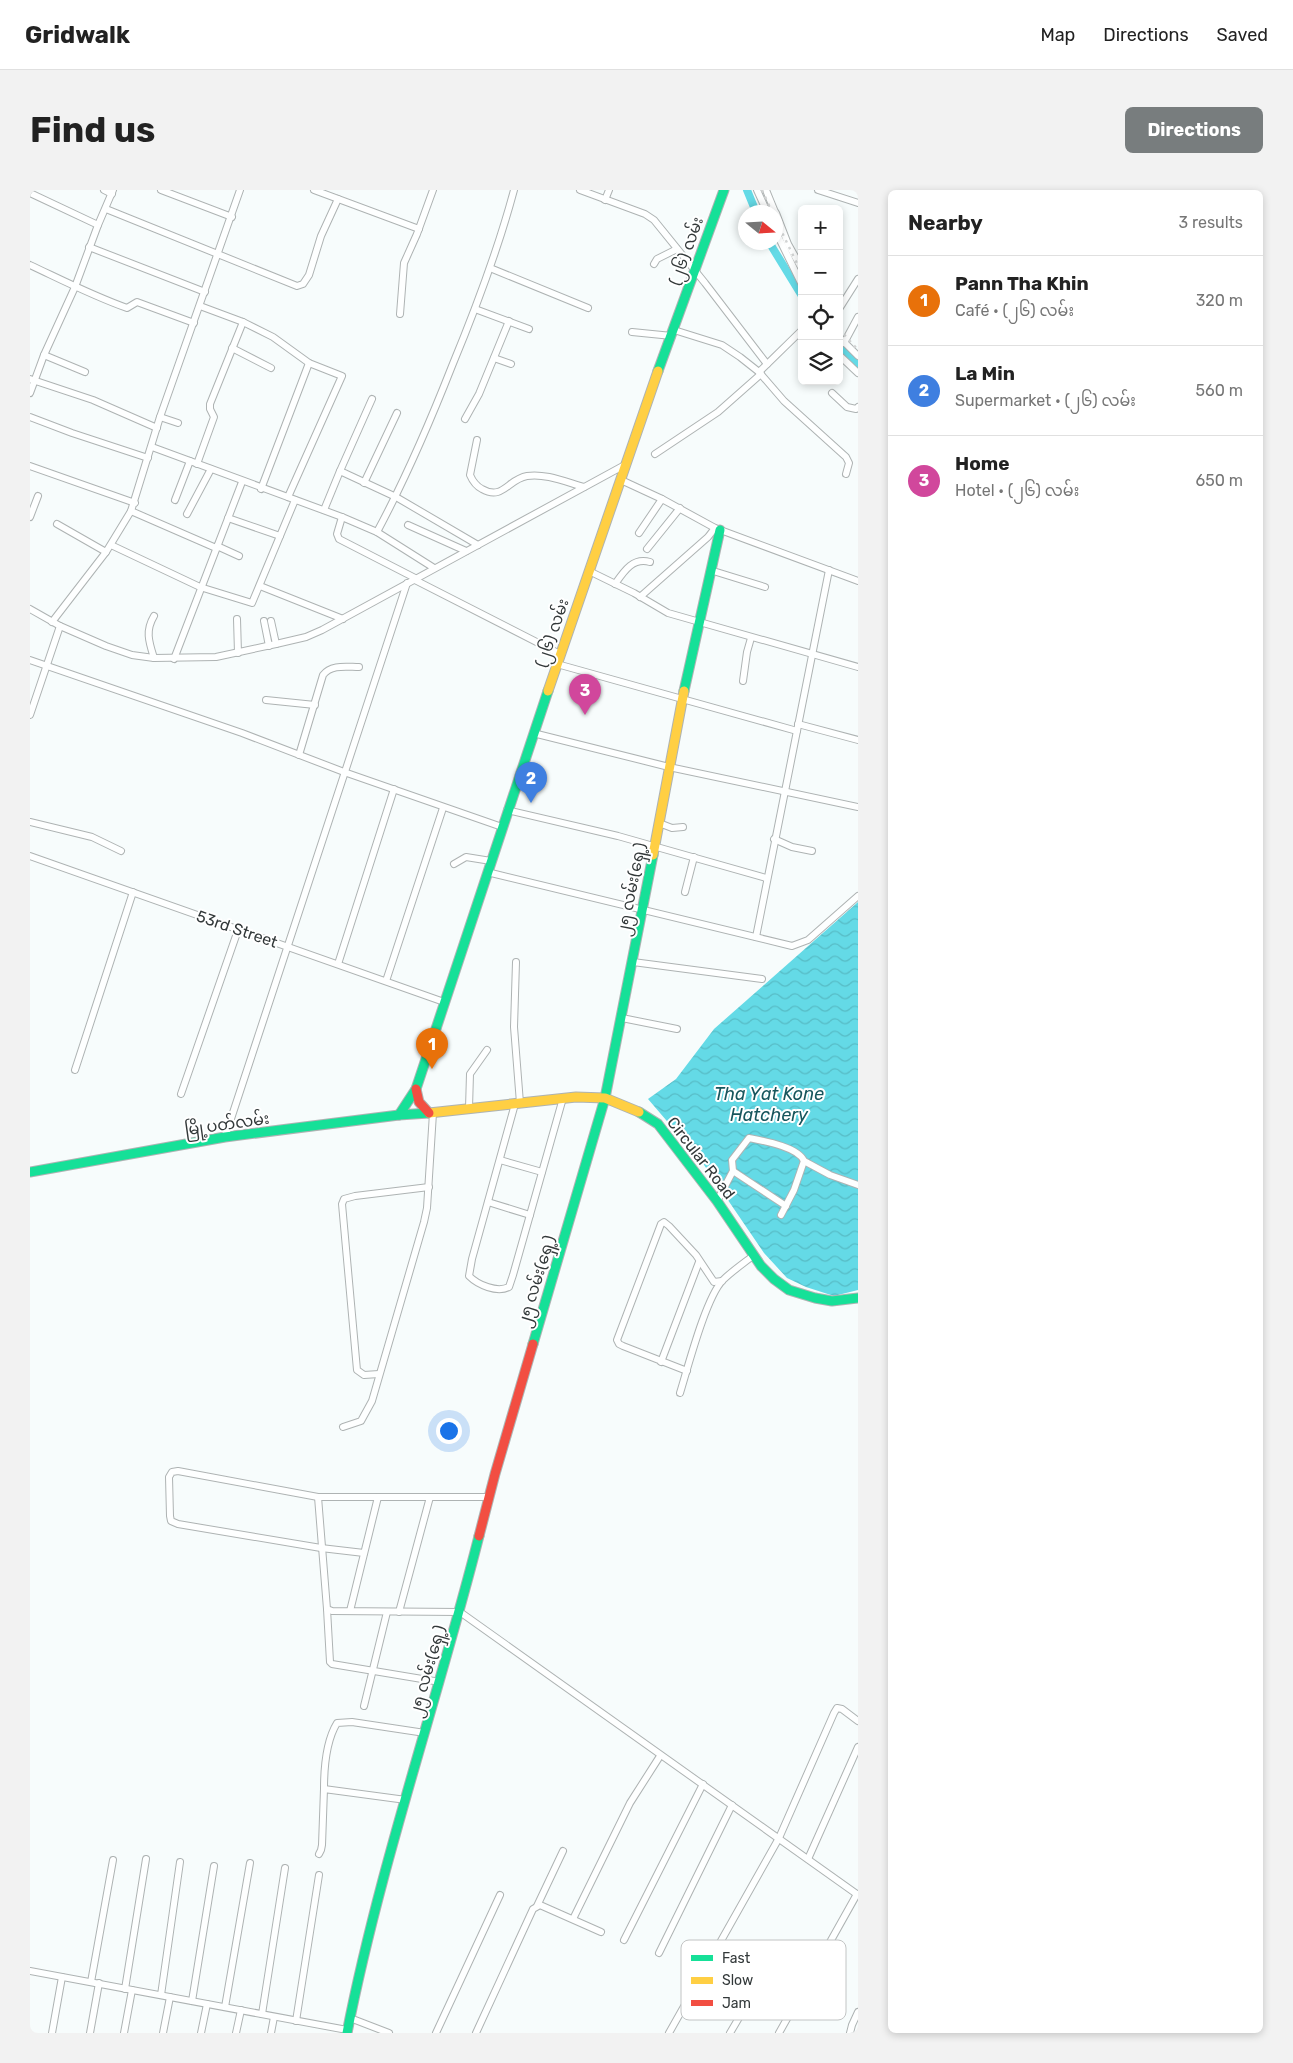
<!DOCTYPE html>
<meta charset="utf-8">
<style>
body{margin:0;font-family:Rubik,"Noto Sans Myanmar",sans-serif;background:#f2f2f2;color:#222}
.controls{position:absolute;right:15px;top:15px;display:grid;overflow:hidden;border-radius:8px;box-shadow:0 2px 8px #0003}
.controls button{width:45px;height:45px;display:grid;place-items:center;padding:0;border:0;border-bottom:1px solid #e0e0e0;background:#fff;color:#222;font:25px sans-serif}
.compass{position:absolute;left:708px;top:15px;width:45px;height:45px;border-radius:50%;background:#fff;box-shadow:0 2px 8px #0003;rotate:108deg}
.you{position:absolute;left:418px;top:1240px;width:18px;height:18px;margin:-12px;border:4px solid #fff;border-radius:50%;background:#1a73e8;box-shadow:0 0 0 8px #1a73e833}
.badge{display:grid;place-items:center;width:32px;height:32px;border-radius:50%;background:#787d7e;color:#fff;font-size:16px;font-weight:700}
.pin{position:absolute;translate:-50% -41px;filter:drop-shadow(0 1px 2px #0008)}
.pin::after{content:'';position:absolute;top:26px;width:18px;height:15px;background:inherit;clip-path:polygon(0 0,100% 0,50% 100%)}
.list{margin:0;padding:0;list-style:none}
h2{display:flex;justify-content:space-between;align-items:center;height:65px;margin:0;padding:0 20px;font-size:21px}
h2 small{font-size:16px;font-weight:400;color:#767676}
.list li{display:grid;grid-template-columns:32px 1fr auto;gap:15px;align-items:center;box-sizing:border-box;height:90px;padding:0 20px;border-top:1px solid #e0e0e0}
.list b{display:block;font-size:19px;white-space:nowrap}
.list p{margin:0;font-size:16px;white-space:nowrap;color:#767676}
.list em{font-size:16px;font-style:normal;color:#767676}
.icon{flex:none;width:28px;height:28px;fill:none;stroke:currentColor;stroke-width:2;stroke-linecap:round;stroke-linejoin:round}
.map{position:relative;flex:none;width:828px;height:1843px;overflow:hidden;border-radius:8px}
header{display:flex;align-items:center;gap:30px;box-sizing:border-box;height:70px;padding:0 25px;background:#fff;border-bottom:1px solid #e0e0e0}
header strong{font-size:24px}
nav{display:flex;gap:28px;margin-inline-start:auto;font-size:18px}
.intro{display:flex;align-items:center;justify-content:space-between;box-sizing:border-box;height:120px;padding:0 30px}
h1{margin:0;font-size:35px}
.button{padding:12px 22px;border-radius:8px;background:#787d7e;color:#fff;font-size:18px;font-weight:700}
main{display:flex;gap:30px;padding:0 30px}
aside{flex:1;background:#fff;border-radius:8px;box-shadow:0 2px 8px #0003}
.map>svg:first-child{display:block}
.water{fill:url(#water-waves)}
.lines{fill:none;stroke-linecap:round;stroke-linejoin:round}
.canal{stroke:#64dae6;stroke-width:8}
.street-casing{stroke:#aeb3b3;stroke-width:8}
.fast-casing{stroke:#aeb3b3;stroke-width:11}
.slow-casing{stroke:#aeb3b3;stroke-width:11}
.jam-casing{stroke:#aeb3b3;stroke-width:11}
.street{stroke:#feffff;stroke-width:6}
.fast{stroke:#16e098;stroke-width:9}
.slow{stroke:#ffcf43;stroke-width:9}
.jam{stroke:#f24e42;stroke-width:9}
.rail{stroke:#d2d4d4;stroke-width:2.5;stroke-dasharray:2.5 5;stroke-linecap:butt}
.labels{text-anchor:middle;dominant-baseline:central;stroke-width:4;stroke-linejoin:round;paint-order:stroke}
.street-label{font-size:16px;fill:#33393a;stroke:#fff}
.water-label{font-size:18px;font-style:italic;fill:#17565d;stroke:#fff}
.key{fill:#fff;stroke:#c2c4c4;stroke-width:1}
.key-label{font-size:14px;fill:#33393a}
</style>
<header>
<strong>Gridwalk</strong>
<nav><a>Map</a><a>Directions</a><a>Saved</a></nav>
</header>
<div class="intro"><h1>Find us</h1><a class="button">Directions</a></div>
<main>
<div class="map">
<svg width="828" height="1843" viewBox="0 0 828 1843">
<defs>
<pattern id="water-waves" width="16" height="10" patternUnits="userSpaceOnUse" patternTransform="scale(1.25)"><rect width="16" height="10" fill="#64dae6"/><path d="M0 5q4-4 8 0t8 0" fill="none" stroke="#57bcc6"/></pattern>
</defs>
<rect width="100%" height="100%" fill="#f7fcfc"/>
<!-- water -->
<path class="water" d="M828,712V1100L804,1106L776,1097L757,1088L734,1063L672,972L618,909L646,889L684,839Z"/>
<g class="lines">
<!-- canal -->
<g class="canal">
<path d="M717,0L726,22"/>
<path d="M739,52L772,106"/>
<path d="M809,156L828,175"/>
</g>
<defs>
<g id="street">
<path d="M74,0L82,4"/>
<path d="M131,0L202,27"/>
<path d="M284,0L389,39"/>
<path d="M550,0L615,24L624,30L675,93L737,174"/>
<path d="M727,0L737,22"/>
<path d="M736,0L745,22"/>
<path d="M788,0L828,13"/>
<path d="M0,3L68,35"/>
<path d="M575,10L579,0"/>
<path d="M76,19L267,96L273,94L279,85L291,46L308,9"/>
<path d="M746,23L758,54L772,79"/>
<path d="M746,42L772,95"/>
<path d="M59,57L175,102"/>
<path d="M624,74L627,69L647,59"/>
<path d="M0,75C32,90 63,106 97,118L107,112L164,133"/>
<path d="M460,78L558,118"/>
<path d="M170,116L213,132L243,147L279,173L312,186L258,307"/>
<path d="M445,119L499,139"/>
<path d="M809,119L828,89"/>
<path d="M370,124L374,73L387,44L403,0"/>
<path d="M644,140L692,155L710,167L729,182L754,211L816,267L819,273L816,284"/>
<path d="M602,142L642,146"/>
<path d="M809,147L828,166"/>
<path d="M814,153L828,127"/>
<path d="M202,158L241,178"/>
<path d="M14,165L55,182"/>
<path d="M809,165L828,183"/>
<path d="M464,168L481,174"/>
<path d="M729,182L772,140"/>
<path d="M0,189L63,210L127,238"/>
<path d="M0,203L14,165L45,97L68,35L83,0"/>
<path d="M802,203L817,217L826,219L828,217"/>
<path d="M342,209L310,281L366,307L448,355"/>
<path d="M0,227L42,243L118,268"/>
<path d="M130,227L148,233"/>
<path d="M435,229L449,204L479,131"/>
<path d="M447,250L440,285C443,292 446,296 452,299C473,311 478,289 497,286C515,283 536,292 554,297"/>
<path d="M122,257L312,327L347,342L404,378"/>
<path d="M625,264L688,222L731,184"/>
<path d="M167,274L184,227L180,219V214L213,132"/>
<path d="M0,276L105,313"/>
<path d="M591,290L632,309L685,338L828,391"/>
<path d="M334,293L367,223"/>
<path d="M231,299L279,173"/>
<path d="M145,310L160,271"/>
<path d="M294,320L310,281"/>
<path d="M101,321L186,358"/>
<path d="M157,324L181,279"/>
<path d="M0,327L8,306"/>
<path d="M312,327L307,344L309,349L385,388"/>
<path d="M198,328L250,346"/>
<path d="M27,334L76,362"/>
<path d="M378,335L436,361"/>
<path d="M347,342C376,288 400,232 422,176C446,118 468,60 484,0"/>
<path d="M609,343L632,309"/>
<path d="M81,355L170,397L222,413L265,310"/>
<path d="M187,356L209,366"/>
<path d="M617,359L650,318"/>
<path d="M680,380L735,397"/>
<path d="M559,381L604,403L638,423L828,477"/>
<path d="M383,389L530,464"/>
<path d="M585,394C594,381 603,367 620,372"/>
<path d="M230,396L313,429"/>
<path d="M610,407L678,347L685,338"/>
<path d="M0,419L30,436L76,456L102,465L124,468L186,467L246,454L276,447L292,440L593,276"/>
<path d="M207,429L208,463"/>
<path d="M234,431L239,456"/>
<path d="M241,431L246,454"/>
<path d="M22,432L76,362L101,321L130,227L210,0"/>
<path d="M124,468C119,452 115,441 124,426"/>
<path d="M144,469L212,292"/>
<path d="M0,470L212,543L314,582L472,637"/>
<path d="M527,474L767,541"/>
<path d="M713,491L717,462L721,448"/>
<path d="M236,510L285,515"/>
<path d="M0,525L30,436"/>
<path d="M768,534L828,550"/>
<path d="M503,543L639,577L828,617"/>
<path d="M269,565L293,485C301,474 317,477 329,477"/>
<path d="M477,620L588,646L736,688"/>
<path d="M0,632L62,647L91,661"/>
<path d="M629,633L642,638L653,637"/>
<path d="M744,649L762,657L782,661"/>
<path d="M0,666L414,812"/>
<path d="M424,674L436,667L461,671"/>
<path d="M457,682L762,756L778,750L828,706"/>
<path d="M655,702L664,667"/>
<path d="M726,747L799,380"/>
<path d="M486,772L484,837L490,913"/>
<path d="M603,772L732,789"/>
<path d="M308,774L364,599"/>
<path d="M356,791L413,618"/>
<path d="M592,828L647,839"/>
<path d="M45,880L103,702"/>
<path d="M151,904L208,740"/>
<path d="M485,914L442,1069L439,1086C448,1095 467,1103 479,1097L483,1085L533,908"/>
<path d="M439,918L440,884L457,860"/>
<path d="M195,947L377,393"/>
<path d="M470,970L512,982"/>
<path d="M774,971L800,985L828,995"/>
<path d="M703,981L756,1016"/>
<path d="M687,1011L703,981L702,970L719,948C734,951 768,957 774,971L764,1000L751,1025"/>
<path d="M458,1012L500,1025"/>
<path d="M631,1172L669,1072"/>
<path d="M657,1181L593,1156L589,1154L587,1150L631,1034L634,1032L639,1036L666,1065L684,1092L692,1091"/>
<path d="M349,1184L334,1185L327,1180L312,1014L314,1009L325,1006L399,997"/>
<path d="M650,1203C658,1177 676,1107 693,1090C702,1081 714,1073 724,1065"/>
<path d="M313,1237L331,1231L342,1211L394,1032L397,1018L403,923"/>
<path d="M288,1307L297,1419L302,1421L430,1422L828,1705"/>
<path d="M334,1363L291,1358L148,1334L141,1331L140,1326L139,1287L142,1282L148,1281L288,1307H459"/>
<path d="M297,1419L300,1472L302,1474L410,1492"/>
<path d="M320,1421L348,1307"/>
<path d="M369,1422L400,1307"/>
<path d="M334,1516L357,1422"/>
<path d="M294,1599C294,1578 296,1551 307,1533L322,1532L395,1543"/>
<path d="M289,1664L291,1660L292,1655L294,1599L376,1610"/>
<path d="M778,1669L828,1557"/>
<path d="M507,1716L533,1661"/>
<path d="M543,1729L600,1613L630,1566"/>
<path d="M594,1750L673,1594"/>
<path d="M629,1763L702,1615"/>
<path d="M0,1781L317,1840"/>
<path d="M61,1792L83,1670"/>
<path d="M95,1799L116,1669"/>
<path d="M131,1805L150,1672"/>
<path d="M162,1811L184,1676"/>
<path d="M195,1817L220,1673"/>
<path d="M232,1824L255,1678"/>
<path d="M320,1828L359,1843"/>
<path d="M266,1831L289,1685"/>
<path d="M22,1843L32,1787"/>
<path d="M60,1843L69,1793"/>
<path d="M94,1843L102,1800"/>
<path d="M133,1843L140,1807"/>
<path d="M171,1843L177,1814"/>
<path d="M206,1843L211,1820"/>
<path d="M241,1843L244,1827"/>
<path d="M406,1843L470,1705"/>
<path d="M446,1843L503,1719L510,1715L571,1742"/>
<path d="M639,1843L749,1648L804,1523L807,1518L812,1519L828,1531"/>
<path d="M700,1843L730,1792H734L770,1808"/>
<path d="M749,1843L827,1704"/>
<path d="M820,1843L822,1835L828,1822"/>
</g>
<g id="fast">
<path d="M628,181L694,0"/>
<path d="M654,501L690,340"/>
<path d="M609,922L628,934L687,1011L731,1076L744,1089L759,1100L785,1108L802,1111L828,1108"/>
<path d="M369,925L386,899L518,501"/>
<path d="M0,982L195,947L369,925L399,923"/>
<path d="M503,1154L575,908L623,665"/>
<path d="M317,1843C350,1675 407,1512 449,1346"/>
</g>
<g id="slow">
<path d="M518,501L628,181"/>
<path d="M623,665L654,501"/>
<path d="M399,923L546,907L575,908L609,922"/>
</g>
<g id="jam">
<path d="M386,899L389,912L399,923"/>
<path d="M449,1346L465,1284L503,1154"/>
</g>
</defs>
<!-- street casing -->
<use href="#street" class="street-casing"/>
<!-- fast casing -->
<use href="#fast" class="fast-casing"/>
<!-- slow casing -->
<use href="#slow" class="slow-casing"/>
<!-- jam casing -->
<use href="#jam" class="jam-casing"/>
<!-- street -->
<use href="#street" class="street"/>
<!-- fast -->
<use href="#fast" class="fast"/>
<!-- slow -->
<use href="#slow" class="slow"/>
<!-- jam -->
<use href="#jam" class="jam"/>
<!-- rail -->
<g class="rail">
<path d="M732,0L742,22"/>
<path d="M746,30L772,84"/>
<path d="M809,139L828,160"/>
</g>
</g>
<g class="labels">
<!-- street labels -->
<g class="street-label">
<text transform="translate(656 61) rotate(-70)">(၂၆) လမ်း</text>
<text transform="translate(522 443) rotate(-71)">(၂၆) လမ်း</text>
<text transform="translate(601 699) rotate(-79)">၂၅ လမ်း(ရှေ့)</text>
<text transform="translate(207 739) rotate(19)">53rd Street</text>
<text transform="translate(197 934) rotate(-8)">မြို့ပတ်လမ်း</text>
<text transform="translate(671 968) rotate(52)">Circular Road</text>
<text transform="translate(506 1091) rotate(-73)">၂၅ လမ်း(ရှေ့)</text>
<text transform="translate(397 1481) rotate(-74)">၂၅ လမ်း(ရှေ့)</text>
</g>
<!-- water labels -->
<g class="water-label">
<text x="739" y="904">Tha Yat Kone<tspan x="739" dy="21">Hatchery</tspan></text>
</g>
</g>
<!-- legend -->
<rect x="651" y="1750" width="165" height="80" rx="8" class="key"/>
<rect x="661" y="1765" width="22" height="6" fill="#16e098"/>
<rect x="661" y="1787" width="22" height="7" fill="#ffcf43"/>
<rect x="661" y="1810" width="22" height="6" fill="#f24e42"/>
<g class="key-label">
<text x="692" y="1773">Fast</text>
<text x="692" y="1795">Slow</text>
<text x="692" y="1818">Jam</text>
</g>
</svg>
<div class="controls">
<button>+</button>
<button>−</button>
<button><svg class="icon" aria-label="locate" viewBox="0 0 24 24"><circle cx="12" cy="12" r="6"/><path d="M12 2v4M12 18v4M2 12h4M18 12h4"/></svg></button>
<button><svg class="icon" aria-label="layers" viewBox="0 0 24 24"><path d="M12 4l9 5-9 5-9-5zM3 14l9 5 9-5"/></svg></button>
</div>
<svg class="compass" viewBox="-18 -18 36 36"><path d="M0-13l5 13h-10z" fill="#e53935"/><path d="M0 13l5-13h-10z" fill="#767676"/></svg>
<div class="you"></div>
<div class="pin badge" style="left:402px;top:879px;background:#e8710a">1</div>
<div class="pin badge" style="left:501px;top:613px;background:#3f7fe0">2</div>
<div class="pin badge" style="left:555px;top:525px;background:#d1479c">3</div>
</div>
<aside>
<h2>Nearby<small>3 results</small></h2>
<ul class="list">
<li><span class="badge" style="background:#e8710a">1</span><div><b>Pann Tha Khin</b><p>Café · (၂၆) လမ်း</p></div><em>320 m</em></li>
<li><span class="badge" style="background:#3f7fe0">2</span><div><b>La Min</b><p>Supermarket · (၂၆) လမ်း</p></div><em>560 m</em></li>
<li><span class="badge" style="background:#d1479c">3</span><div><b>Home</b><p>Hotel · (၂၆) လမ်း</p></div><em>650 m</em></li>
</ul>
</aside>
</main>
